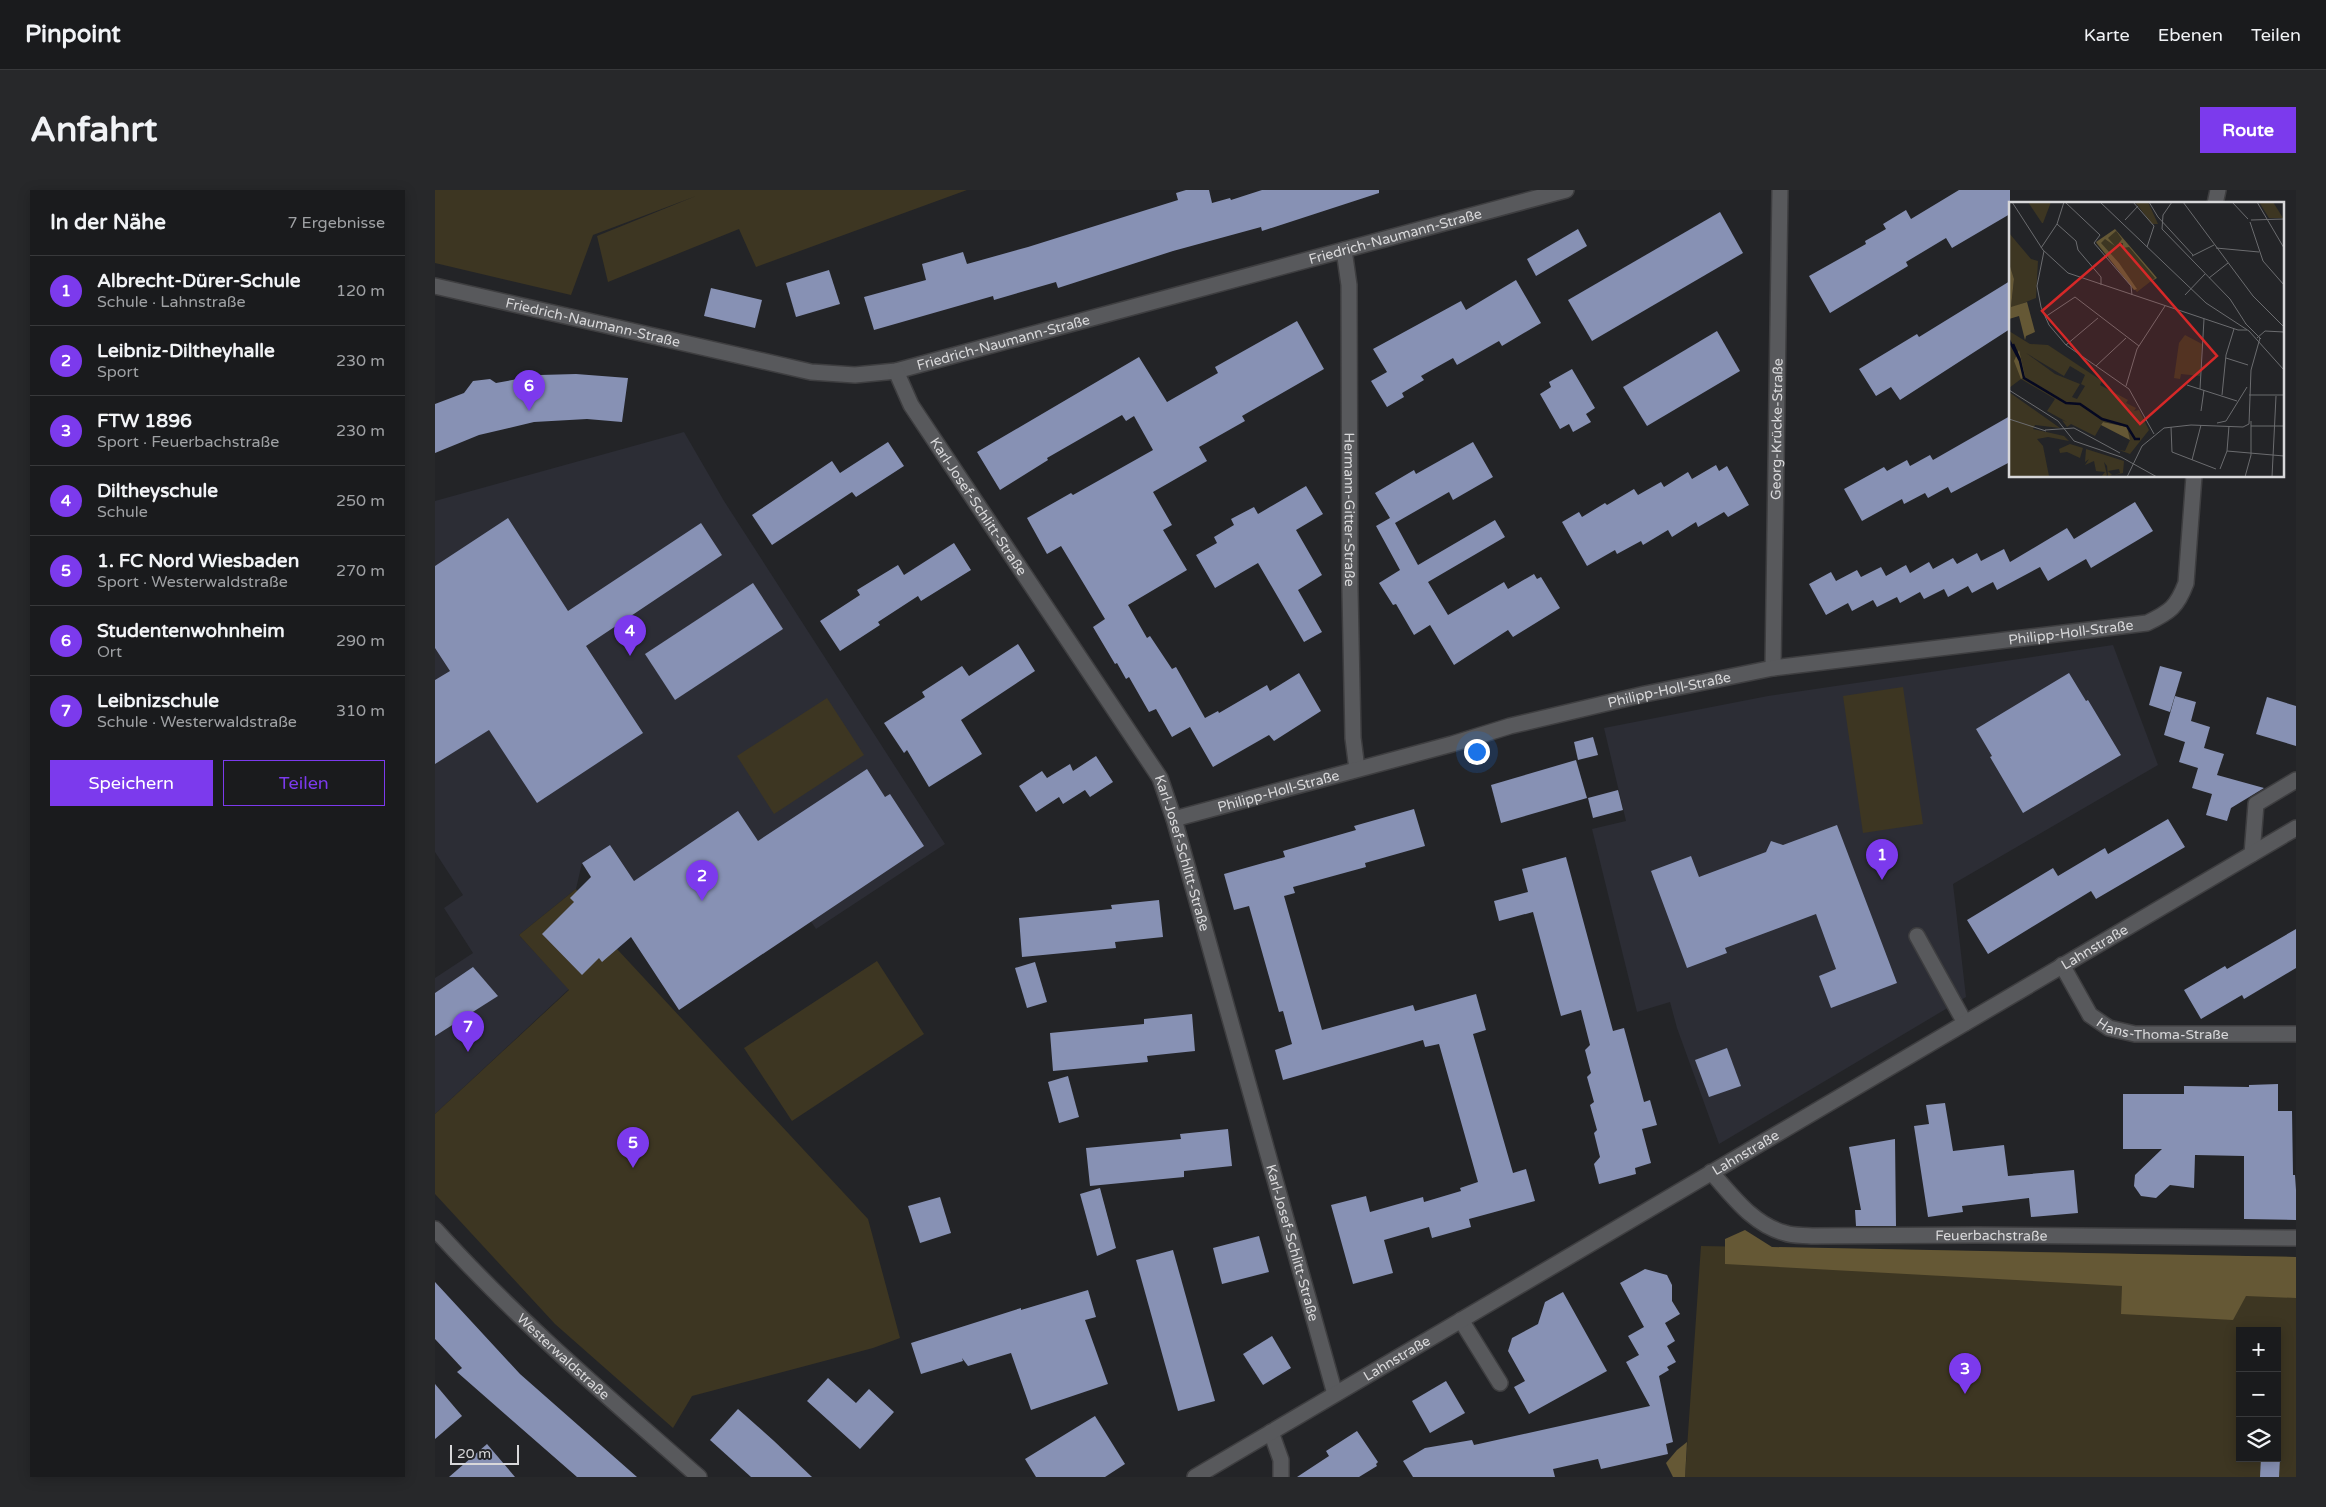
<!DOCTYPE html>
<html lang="de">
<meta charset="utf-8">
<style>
body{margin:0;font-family:"Varela Round",sans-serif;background:#27282a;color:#f1f3f6}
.controls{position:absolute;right:15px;bottom:15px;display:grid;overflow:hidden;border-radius:0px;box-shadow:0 2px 12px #0003}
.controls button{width:45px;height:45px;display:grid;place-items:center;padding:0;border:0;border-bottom:1px solid #38393b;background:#1a1b1d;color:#f1f3f6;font:25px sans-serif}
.scale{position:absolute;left:15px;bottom:12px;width:69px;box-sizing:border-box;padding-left:5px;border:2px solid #d8d8da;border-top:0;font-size:14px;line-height:18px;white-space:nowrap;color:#d8d8da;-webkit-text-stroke:4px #232427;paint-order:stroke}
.you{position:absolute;left:1041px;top:561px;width:18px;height:18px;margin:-12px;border:4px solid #fff;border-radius:50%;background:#1a73e8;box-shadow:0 0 0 8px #1a73e833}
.badge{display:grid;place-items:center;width:32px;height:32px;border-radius:50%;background:#7c3aed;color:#fff;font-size:16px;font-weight:700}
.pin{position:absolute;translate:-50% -41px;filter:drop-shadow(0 1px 2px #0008)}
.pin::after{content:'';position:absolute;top:26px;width:18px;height:15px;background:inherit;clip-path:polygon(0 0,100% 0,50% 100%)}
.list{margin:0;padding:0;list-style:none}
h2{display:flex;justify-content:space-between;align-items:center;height:65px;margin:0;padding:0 20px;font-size:21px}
h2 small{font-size:16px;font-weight:400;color:#9fa1a4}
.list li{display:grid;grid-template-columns:32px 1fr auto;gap:15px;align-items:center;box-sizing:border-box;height:70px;padding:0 20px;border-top:1px solid #38393b}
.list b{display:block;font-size:19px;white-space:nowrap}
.list p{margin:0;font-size:16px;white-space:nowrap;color:#9fa1a4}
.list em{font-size:16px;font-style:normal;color:#9fa1a4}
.actions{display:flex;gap:10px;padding:15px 20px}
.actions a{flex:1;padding:11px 0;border:1px solid #7c3aed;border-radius:0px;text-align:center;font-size:18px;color:#7c3aed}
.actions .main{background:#7c3aed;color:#fff}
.icon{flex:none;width:28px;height:28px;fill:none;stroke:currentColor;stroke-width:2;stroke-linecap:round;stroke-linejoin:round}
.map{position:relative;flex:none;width:1861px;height:1287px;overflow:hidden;border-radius:0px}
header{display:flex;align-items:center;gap:30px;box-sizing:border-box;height:70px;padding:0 25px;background:#1a1b1d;border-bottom:1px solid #38393b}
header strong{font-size:24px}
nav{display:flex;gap:28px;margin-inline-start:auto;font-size:18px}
.intro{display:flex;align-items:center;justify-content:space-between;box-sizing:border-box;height:120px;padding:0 30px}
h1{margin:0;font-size:35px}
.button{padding:12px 22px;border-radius:0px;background:#7c3aed;color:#fff;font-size:18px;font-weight:700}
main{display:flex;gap:30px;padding:0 30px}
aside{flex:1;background:#1a1b1d;border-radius:0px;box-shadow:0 2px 12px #0003}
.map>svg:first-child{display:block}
.built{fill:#2c2d35}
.green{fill:#3d3622;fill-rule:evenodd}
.forest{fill:#655835}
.building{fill:#8791b4}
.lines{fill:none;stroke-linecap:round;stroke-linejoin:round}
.minor-casing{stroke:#3e3e40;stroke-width:18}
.minor{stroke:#58595c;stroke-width:15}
.labels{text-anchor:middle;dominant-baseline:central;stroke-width:5;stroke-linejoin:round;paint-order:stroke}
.street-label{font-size:14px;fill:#d8d8da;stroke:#232427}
.inset-river{fill:none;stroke:#050821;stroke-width:2.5}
.inset-road{fill:none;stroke:#6b6c6f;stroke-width:1}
.view{fill:#d62828;fill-opacity:0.15;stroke:#d62828;stroke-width:2.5}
.inset-edge{fill:none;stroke:#d8d8da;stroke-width:2.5}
</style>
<header>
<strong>Pinpoint</strong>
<nav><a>Karte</a><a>Ebenen</a><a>Teilen</a></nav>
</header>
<div class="intro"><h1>Anfahrt</h1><a class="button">Route</a></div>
<main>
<aside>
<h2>In der Nähe<small>7 Ergebnisse</small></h2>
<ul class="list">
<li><span class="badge">1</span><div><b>Albrecht-Dürer-Schule</b><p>Schule · Lahnstraße</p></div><em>120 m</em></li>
<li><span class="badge">2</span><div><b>Leibniz-Diltheyhalle</b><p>Sport</p></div><em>230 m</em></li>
<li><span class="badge">3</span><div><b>FTW 1896</b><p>Sport · Feuerbachstraße</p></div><em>230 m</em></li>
<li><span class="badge">4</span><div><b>Diltheyschule</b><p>Schule</p></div><em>250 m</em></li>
<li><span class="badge">5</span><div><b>1. FC Nord Wiesbaden</b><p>Sport · Westerwaldstraße</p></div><em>270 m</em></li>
<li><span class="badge">6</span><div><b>Studentenwohnheim</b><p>Ort</p></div><em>290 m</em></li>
<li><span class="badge">7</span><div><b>Leibnizschule</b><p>Schule · Westerwaldstraße</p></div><em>310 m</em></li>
</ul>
<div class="actions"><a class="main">Speichern</a><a>Teilen</a></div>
</aside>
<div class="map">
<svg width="1861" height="1287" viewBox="0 0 1861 1287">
<rect width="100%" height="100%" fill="#232427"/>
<!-- built -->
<g class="built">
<path d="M249,242L289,311L510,654L381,739L303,622L199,691L175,655L147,673L141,699L84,745L134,799L0,924V788L38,763L9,718L28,705L0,662V311Z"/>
<path d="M1678,455L1723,575L1518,694L1531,807L1284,954L1242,838L1235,812L1202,822L1157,639L1191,631L1169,538L1333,506Z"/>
</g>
<!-- green -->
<g class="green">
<path d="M0,0H532L321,77L304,39L173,92L162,46L261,6L158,45L136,105L0,73Z"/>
<path d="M1468,497L1488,634L1428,643L1408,506Z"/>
<path d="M392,508L429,565L339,624L302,566Z"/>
<path d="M141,699L182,759L433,1029L465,1148L438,1158L257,1206L238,1238L120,1134L0,1004V924L134,800L84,745Z"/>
<path d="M442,771L489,844L357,931L309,858Z"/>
<path d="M1266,1056L1861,1067V1287H1250ZM1805,1141H1842V1268H1805Z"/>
</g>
<!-- forest -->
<g class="forest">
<path d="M1310,1040L1337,1057L1861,1067V1108L1811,1106L1798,1130L1686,1124L1687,1096L1290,1074V1049Z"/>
<path d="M1252,1252L1250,1287H1238L1231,1273L1242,1260Z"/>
</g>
<!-- building -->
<g class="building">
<path d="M751,0H774L777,13L795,8L796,10L827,0H944V3L827,41L826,37L738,61L623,98L621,92L559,110L558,106L439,140L429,107L491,90L487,74L528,62L532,74L593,57L743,10L741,3Z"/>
<path d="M1524,0H1575V24L1517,58L1511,48L1471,72L1473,76L1395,123L1374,86L1431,54L1430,51L1451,39L1448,34L1471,20L1476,29Z"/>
<path d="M1285,22L1308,63L1157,151L1133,110Z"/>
<path d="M1143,39L1152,56L1101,86L1092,69Z"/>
<path d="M394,80L405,114L361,127L351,93Z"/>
<path d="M1081,90L1106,133L1067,156L1064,151L1022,175L1018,168L986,186L989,190L967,203L969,207L952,217L936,191L952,182L938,159L1026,111L1031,120Z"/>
<path d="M1575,91V139L1465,210L1456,197L1441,206L1424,179L1482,144L1484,147Z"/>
<path d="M276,98L327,110L320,138L269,126Z"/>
<path d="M862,131L889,179L807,226L810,231L764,257L772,271L718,302L737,335L728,340L752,380L693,415L712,448L715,446L737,479L741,477L770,528L783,521L784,523L832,495L835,501L864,483L886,521L839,551L834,545L778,577L755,537L737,547L721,519L714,522L694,487L691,489L682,473L680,474L658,437L670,429L626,356L612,364L592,328L636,303L638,305L718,260L699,226L691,231L687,225L612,268L613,270L565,300L542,262L704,167L732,212L783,183L780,177Z"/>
<path d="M1282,141L1305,181L1212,236L1188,197Z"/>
<path d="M1137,179L1160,218L1151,224L1156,232L1138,242L1134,234L1125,239L1105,204L1116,197L1114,192Z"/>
<path d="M141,184L193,188L187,232L152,229L99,232L44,245L0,263V214L29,203L38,191L55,189L61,193L105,185Z"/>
<path d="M1575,226V272L1516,303L1513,297L1493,308L1490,303L1469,314L1467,309L1427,331L1409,299L1449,277L1452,281L1472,270L1475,276L1495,265L1498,270Z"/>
<path d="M453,252L469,276L421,307L417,302L337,355L317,325L397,271L405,283Z"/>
<path d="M1038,252L1058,287L1018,310L1014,302L960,333L983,375L1060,330L1070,347L993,392L1013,425L1069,392L1073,399L1099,384L1102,389L1106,387L1125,418L1078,447L1073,440L1019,475L995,435L979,445L961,414L958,415L944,393L965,380L941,336L955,328L940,303L979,280L981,284Z"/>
<path d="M1281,275L1284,281L1292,276L1314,315L1293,327L1289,322L1263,337L1261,332L1237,347L1233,340L1208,355L1206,351L1182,364L1180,360L1152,376L1127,332L1144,322L1147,327L1170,313L1172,315L1199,299L1203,305L1226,292L1229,297L1253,282L1257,289Z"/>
<path d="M871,296L888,324L861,340L887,385L863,400L887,442L869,452L823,373L780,398L761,365L782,353L779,347L799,335L796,329L819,317L823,324Z"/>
<path d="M1700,312L1718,341L1656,378L1651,369L1613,391L1605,377L1562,400L1558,392L1537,403L1533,396L1513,407L1509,399L1489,409L1485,402L1465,413L1462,407L1442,417L1438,410L1417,421L1413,413L1391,425L1374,394L1396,382L1401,391L1422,380L1426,387L1446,377L1451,386L1471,375L1475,383L1494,372L1498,379L1518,368L1522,374L1542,363L1546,371L1569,359L1575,372L1632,338L1639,349Z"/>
<path d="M73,328L133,421L266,333L287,365L151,456L208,543L102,613L54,540L0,574V490L15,481L0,458V376Z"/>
<path d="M519,353L536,380L486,411L483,406L443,432L445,435L405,461L385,431L425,405L422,400L463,375L469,385Z"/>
<path d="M318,393L348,439L240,510L210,464Z"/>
<path d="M583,454L600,481L526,530L547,564L494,597L472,560L469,563L449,533L490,507L487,502L527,476L534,486Z"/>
<path d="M1725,476L1747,482L1735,522L1714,515Z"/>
<path d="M1634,483L1651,511L1653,510L1686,565L1588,623L1555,567L1557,566L1541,539Z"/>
<path d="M1740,506L1761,512L1756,531L1775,537L1769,558L1789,564L1782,585L1829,598L1796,618L1792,631L1771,625L1777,604L1757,598L1763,578L1744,572L1750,552L1729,545Z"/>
<path d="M1832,507L1861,516V556L1821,544Z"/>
<path d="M1158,547L1163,565L1143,570L1139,552Z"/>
<path d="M661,566L678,592L655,607L650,600L628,614L624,607L601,622L584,596L607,581L612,588L635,574L638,581Z"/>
<path d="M1141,570L1152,608L1066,633L1056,595Z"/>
<path d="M432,579L450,607L455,604L489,656L244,820L196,747L167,772L164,768L147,785L107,744L139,712L135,708L156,687L147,673L175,655L199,691L303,621L323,651Z"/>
<path d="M1183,600L1188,620L1158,628L1153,608Z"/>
<path d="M979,619L990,656L930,673L931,677L858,697L860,703L849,706L887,840L978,815L980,821L1041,804L1051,840L1038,844L1078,983L1091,979L1100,1011L1034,1029L1036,1037L997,1048L994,1037L949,1050L958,1083L918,1094L896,1015L931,1006L935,1022L988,1007L989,1012L1026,1001L1025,998L1043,992L1004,854L990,857L988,850L848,890L840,860L857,854L848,821L844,822L814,716L799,720L789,684L850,667L848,661L921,640L919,636Z"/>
<path d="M1733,629L1750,657L1661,709L1656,701L1553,764L1532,730L1618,678L1623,686L1670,658L1673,664Z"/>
<path d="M1402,635L1462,793L1396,818L1384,786L1401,779L1381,724L1290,758L1292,763L1252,778L1216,681L1256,666L1264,687L1331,662L1336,651L1348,655Z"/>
<path d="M1131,667L1178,841L1189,838L1209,912L1215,910L1222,935L1207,939L1216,973L1200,978L1201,984L1164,994L1159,974L1165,967L1159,943L1162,940L1155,915L1159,912L1152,887L1156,883L1150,860L1155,855L1146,820L1126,826L1098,722L1064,731L1059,711L1093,702L1087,679Z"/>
<path d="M724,710L728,747L680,752L681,758L587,767L584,728L677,719L676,715Z"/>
<path d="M1861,739V778L1809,809L1807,805L1766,829L1749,800L1790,776L1792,779Z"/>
<path d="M600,772L612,812L592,818L580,778Z"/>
<path d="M38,777L63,806L0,846V803Z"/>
<path d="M757,824L760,861L712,866L713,872L618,881L615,843L709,834V829Z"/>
<path d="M1292,858L1306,896L1274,907L1260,870Z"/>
<path d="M633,886L644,927L624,933L613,892Z"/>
<path d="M1843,894V921H1857L1858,985H1860L1861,1000V1030L1809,1029V966L1760,965L1759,998L1735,995L1721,1008L1706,1006L1699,996L1700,985L1727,959H1688V904H1749V896L1814,897V895Z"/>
<path d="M1510,913L1518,961L1569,955L1573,986L1639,980L1643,1023L1596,1027L1594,1008L1527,1016L1528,1022L1493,1027L1479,936L1494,934L1491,915Z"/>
<path d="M793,939L797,976L749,981V987L655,996L651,958L746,949L745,944Z"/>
<path d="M1460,949L1461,1036H1421L1420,1020H1426L1414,957Z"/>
<path d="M665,998L681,1058L662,1066L645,1004Z"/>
<path d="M505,1007L516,1043L485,1053L473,1016Z"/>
<path d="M824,1046L834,1082L787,1094L778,1058Z"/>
<path d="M738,1060L780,1211L743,1221L701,1070Z"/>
<path d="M1210,1079L1232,1085L1237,1095V1111L1245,1124L1230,1133L1240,1151L1232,1156L1241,1172L1232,1177L1234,1180L1224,1186L1238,1252L1231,1254L1233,1264L1166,1279L1163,1269L1118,1279L1120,1287H978L968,1271L990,1258L1037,1250L1039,1255L1215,1216L1191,1172L1204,1165L1193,1146L1209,1137L1185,1093Z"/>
<path d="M0,1092L85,1184L202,1287H142L22,1182L27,1178L0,1149Z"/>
<path d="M653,1100L661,1127L650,1130L673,1194L596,1220L576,1163L533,1176L527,1168L528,1171L486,1184L476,1153L586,1118V1120Z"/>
<path d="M1128,1102L1172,1181L1094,1224L1079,1197L1090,1191L1073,1161L1077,1148L1103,1134L1110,1112Z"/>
<path d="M837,1146L856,1178L828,1195L808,1164Z"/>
<path d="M393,1188L421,1213L434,1199L459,1222L425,1259L372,1211Z"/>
<path d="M1011,1191L1030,1223L995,1243L977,1211Z"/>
<path d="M0,1194L27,1226L0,1249Z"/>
<path d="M303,1219L339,1251L377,1287H316L275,1250Z"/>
<path d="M660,1226L690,1274L670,1287H601L590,1269Z"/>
<path d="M922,1241L943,1272L941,1274L942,1276L924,1287H862L894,1266L891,1261Z"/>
<path d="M52,1254L80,1287H14Z"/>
<path d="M1826,1268H1845L1844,1287H1825Z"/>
</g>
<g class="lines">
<defs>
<g id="minor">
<path d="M1780,14L1783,0"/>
<path id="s1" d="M909,60L914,95L915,401L918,548L922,579"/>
<path id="s2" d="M0,96L376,182L420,185L461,181L1131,0"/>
<path id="s3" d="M461,181L476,215L725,588L739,629L900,1204"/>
<path id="s4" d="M1338,478L1345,0"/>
<path id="s5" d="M739,629L1017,554L1075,536L1210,504L1338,478L1712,433C1735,422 1742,417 1751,393L1759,286"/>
<path d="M1817,664L1821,614L1861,590"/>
<path d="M1482,746L1530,833"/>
<path id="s6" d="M1627,775L1655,825L1674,838L1700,844H1861"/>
<path id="s7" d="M1276,982C1297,1005 1318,1035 1350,1043C1358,1046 1368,1045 1377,1046L1543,1045L1861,1048"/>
<path id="s8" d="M0,1039C81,1129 173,1207 264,1287"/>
<path d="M1026,1130L1065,1193"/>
<path d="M836,1242L846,1270V1287"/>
<path id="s9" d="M760,1287L1861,638"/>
</g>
</defs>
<!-- minor casing -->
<use href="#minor" class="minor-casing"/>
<!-- minor -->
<use href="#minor" class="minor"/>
</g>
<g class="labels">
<!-- street labels -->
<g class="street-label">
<text stroke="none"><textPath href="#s2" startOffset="988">Friedrich-Naumann-Straße</textPath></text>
<text stroke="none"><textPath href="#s2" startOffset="162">Friedrich-Naumann-Straße</textPath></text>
<text stroke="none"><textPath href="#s2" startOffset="582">Friedrich-Naumann-Straße</textPath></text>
<text stroke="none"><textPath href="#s4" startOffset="239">Georg-Krücke-Straße</textPath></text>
<text stroke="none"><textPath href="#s3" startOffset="159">Karl-Josef-Schlitt-Straße</textPath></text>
<text stroke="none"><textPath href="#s1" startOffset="260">Hermann-Gitter-Straße</textPath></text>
<text stroke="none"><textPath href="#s5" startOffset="918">Philipp-Holl-Straße</textPath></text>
<text stroke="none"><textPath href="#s5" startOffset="512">Philipp-Holl-Straße</textPath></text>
<text stroke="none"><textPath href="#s5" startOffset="108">Philipp-Holl-Straße</textPath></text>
<text stroke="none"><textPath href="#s3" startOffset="564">Karl-Josef-Schlitt-Straße</textPath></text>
<text stroke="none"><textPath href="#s9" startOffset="1044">Lahnstraße</textPath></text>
<text stroke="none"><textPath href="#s6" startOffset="134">Hans-Thoma-Straße</textPath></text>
<text stroke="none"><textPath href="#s9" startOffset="639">Lahnstraße</textPath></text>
<text stroke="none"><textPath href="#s7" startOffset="304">Feuerbachstraße</textPath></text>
<text stroke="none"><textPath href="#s3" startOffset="969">Karl-Josef-Schlitt-Straße</textPath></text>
<text stroke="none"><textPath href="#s8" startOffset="181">Westerwaldstraße</textPath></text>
<text stroke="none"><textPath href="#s9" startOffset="234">Lahnstraße</textPath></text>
</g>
</g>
<!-- overview -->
<g transform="translate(1574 12)">
<rect width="275" height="275" fill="#232427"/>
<path d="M19,0H42L34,21H33ZM126,0H139L149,22H143ZM250,0H264L274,16H260ZM106,28L146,76L128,90L87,41ZM0,31L22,57L29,59L27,96L2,106L5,77L0,61ZM0,129L21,142L39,143L93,179L91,183L119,198L117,201L127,206L125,209L130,208L140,228L121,252L110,248L116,249L121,238L115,224L94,220L86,234L62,222L58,225L53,218L58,220L38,209L46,197L12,177L0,186ZM17,151L55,174L61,164L76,173L72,182L76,184L68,197L63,195L71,182L46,172ZM176,133L193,142L191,174L172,172L171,177L165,176L170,141ZM0,190L51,226L26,223L24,227L55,234L60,239L39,235L28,237L34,244L40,274L0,275ZM61,242L74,246L71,256L58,250L51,251L50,247ZM77,247L115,259L114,271L105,273L111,271L110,267L99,269L103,273L99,274L98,264L95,260L98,273L97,274L92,275L96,270L87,269L85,259L76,263L80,257L76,260Z" fill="#3d3622" fill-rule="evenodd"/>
<path d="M106,27L143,70L148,76L141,80L146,76L120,45L114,46V41H110L113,37L107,29L99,36L106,44L96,37L92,41L110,61L128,87L125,88L87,40ZM0,61L5,77L2,105L18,100L26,130L17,134L16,138L10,114L0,117ZM10,148L16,174L12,177L5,159ZM94,220L118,225L121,238L92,223Z" fill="#655835"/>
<path class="inset-river" d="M0,138L11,159L15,176L57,201L71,202L93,217L118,224L126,237H131M4,142L11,158"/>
<path class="inset-road" d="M3,0L34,48L59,71L229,128H238M56,0L91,33L85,41L122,84L123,93M91,0L197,101L240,129L275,168M124,0L145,24M140,0L149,15L184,53M163,0L154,13L153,27L221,97L237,122M174,0L244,94L275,125M223,0L239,17M248,0L275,46M116,18L129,4M242,18L275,17M241,20L254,59L275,83M48,22L67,39L69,48L92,75V83M138,45L145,24M32,46L48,22L55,0M207,46L250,50M35,49L28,84L32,105L40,123L57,143L120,187L145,232M183,54L205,43M200,76L219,61M176,93L196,72M36,115L66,95L130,144M236,121L252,137M248,136L256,129L275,130M57,143L89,116M217,156L239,163M87,164L117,136M178,183L228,199M117,184L128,147L156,104M191,187L195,117M0,188L49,219L65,239L112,255L148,275M213,193L217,153L225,127M240,193H275M192,209L195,188M0,217L37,229M208,221L217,219L238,185M242,224H275M162,225L163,250L207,267M36,228L65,226L111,251M218,249L275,254M183,258L192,223M211,267L218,249L220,224M118,275L133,244L155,226L182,223L234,225L240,222L242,168L251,136M236,275L242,253V219M263,275L267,194"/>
<path class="view" d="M111,42L208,154L131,222L33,109Z"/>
<rect width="275" height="275" class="inset-edge"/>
</g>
</svg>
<div class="controls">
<button>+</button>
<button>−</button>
<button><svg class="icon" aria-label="layers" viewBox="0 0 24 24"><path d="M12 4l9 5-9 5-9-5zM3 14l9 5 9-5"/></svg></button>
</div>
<div class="scale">20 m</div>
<div class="you"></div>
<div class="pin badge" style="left:1447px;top:690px">1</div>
<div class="pin badge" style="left:267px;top:711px">2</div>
<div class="pin badge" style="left:1530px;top:1204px">3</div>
<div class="pin badge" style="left:195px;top:466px">4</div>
<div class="pin badge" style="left:198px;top:978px">5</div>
<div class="pin badge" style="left:94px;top:221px">6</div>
<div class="pin badge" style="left:33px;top:862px">7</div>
</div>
</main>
